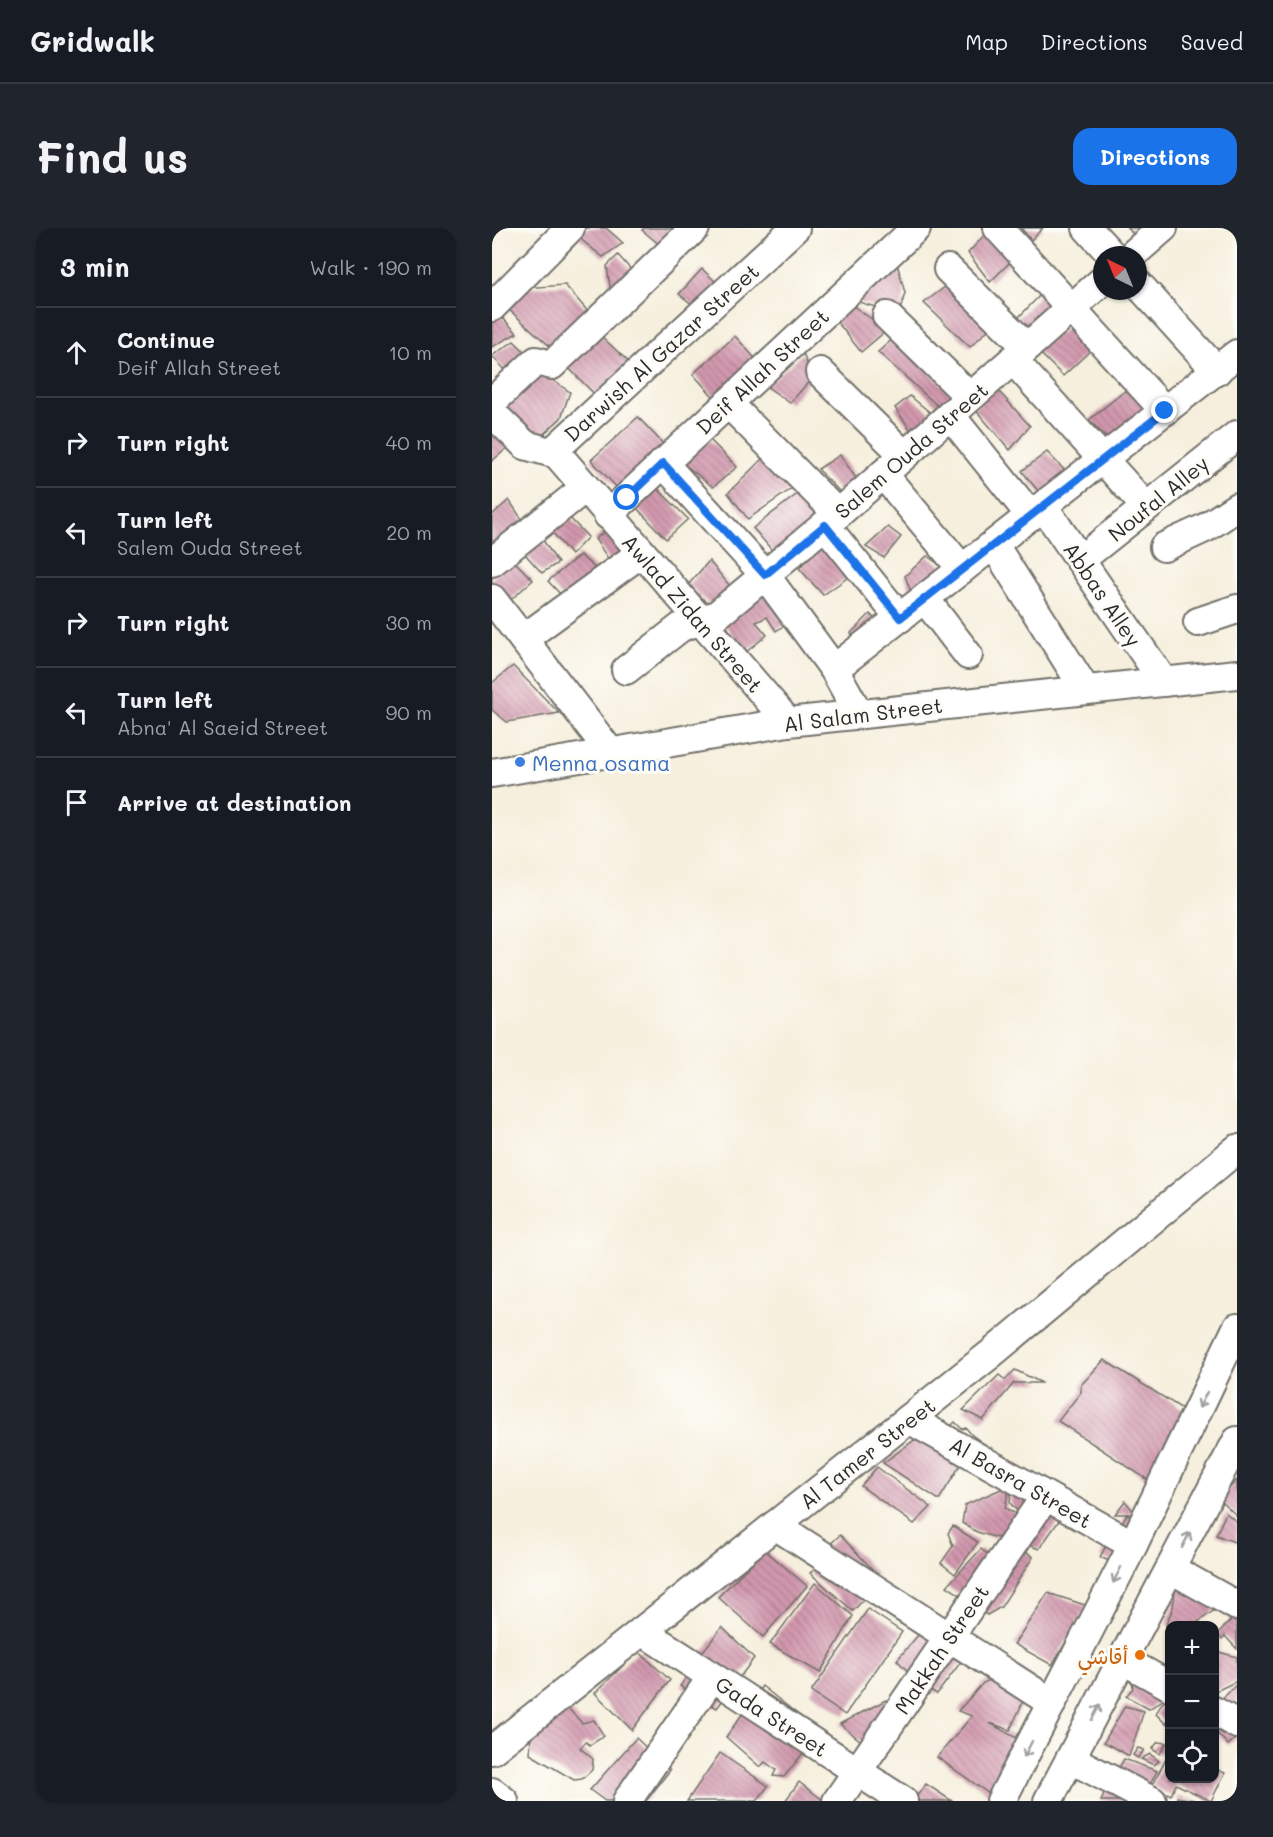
<!DOCTYPE html>
<meta charset="utf-8">
<style>
body{margin:0;font-family:Mali,"Playpen Sans Arabic",sans-serif;background:#20242c;color:#f1f3f6}
.controls{position:absolute;right:18px;bottom:18px;display:grid;overflow:hidden;border-radius:12px;box-shadow:0 2px 4px #0004}
.controls button{width:54px;height:54px;display:grid;place-items:center;padding:0;border:0;border-bottom:2px solid #363941;background:#171b24;color:#f1f3f6;font:30px sans-serif}
.compass{position:absolute;left:601px;top:18px;width:54px;height:54px;border-radius:50%;background:#171b24;box-shadow:0 2px 4px #0004;rotate:317deg}
.stop{position:absolute;width:18px;height:18px;margin:-14px;border:4px solid #1a73e8;border-radius:50%;background:#fff}
.stop.end{background:#1a73e8;border-color:#fff;box-shadow:0 2px 6px #0008}
.list{margin:0;padding:0;list-style:none}
h2{display:flex;justify-content:space-between;align-items:center;height:78px;margin:0;padding:0 24px;font-size:26px}
h2 small{font-size:20px;font-weight:400;color:#9ea1a6}
.list li{display:grid;grid-template-columns:39px 1fr auto;gap:18px;align-items:center;box-sizing:border-box;height:90px;padding:0 24px;border-top:2px solid #363941}
.list b{display:block;font-size:22px;white-space:nowrap}
.list p{margin:0;font-size:20px;white-space:nowrap;color:#9ea1a6}
.list em{font-size:20px;font-style:normal;color:#9ea1a6}
.icon{flex:none;width:33px;height:33px;fill:none;stroke:currentColor;stroke-width:2;stroke-linecap:round;stroke-linejoin:round}
.map{position:relative;flex:none;width:745px;height:1573px;overflow:hidden;border-radius:18px}
header{display:flex;align-items:center;gap:36px;box-sizing:border-box;height:84px;padding:0 30px;background:#171b24;border-bottom:2px solid #363941}
header strong{font-size:28px}
nav{display:flex;gap:33px;margin-inline-start:auto;font-size:21px}
.intro{display:flex;align-items:center;justify-content:space-between;box-sizing:border-box;height:144px;padding:0 36px}
h1{margin:0;font-size:42px}
.button{padding:15px 27px;border-radius:18px;background:#1a73e8;color:#fff;font-size:21px;font-weight:700}
main{display:flex;gap:36px;padding:0 36px}
aside{flex:1;background:#171b24;border-radius:18px;box-shadow:0 2px 4px #0004}
.map>svg:first-child{display:block}
.building{fill:url(#building-back-hatch)}
.lines{fill:none;stroke-linecap:round;stroke-linejoin:round}
.minor-casing{stroke:#727069;stroke-width:32}
.minor{stroke:#fff;stroke-width:28}
.oneway{stroke:#a0a0a0}
.route{stroke:#1a73e8;stroke-width:8}
.shop-dot{fill:#3f7fe0;stroke:#fdfcf7;stroke-width:2}
.food-dot{fill:#e8710a;stroke:#fdfcf7;stroke-width:2}
.labels{text-anchor:middle;dominant-baseline:central;stroke-width:6;stroke-linejoin:round;paint-order:stroke}
.street-label{font-size:21px;fill:#2b2b2b;stroke:#fdfcf7}
.shop-label{font-size:21px;fill:#366cbe;stroke:#fdfcf7;text-anchor:start}
.food-label{font-size:21px;fill:#c56008;stroke:#fdfcf7;text-anchor:end}
</style>
<header>
<strong>Gridwalk</strong>
<nav><a>Map</a><a>Directions</a><a>Saved</a></nav>
</header>
<div class="intro"><h1>Find us</h1><a class="button">Directions</a></div>
<main>
<aside>
<h2>3 min<small>Walk · 190 m</small></h2>
<ul class="list">
<li><svg class="icon" aria-label="ahead" viewBox="0 0 24 24"><path d="M12 20V5M6 11l6-6 6 6"/></svg><div><b>Continue</b><p>Deif Allah Street</p></div><em>10 m</em></li>
<li><svg class="icon" aria-label="right" viewBox="0 0 24 24"><path d="M7 20v-9h11M14 6l5 5-5 5"/></svg><div><b>Turn right</b></div><em>40 m</em></li>
<li><svg class="icon" aria-label="left" viewBox="0 0 24 24"><path d="M17 20v-9H6M10 6l-5 5 5 5"/></svg><div><b>Turn left</b><p>Salem Ouda Street</p></div><em>20 m</em></li>
<li><svg class="icon" aria-label="right" viewBox="0 0 24 24"><path d="M7 20v-9h11M14 6l5 5-5 5"/></svg><div><b>Turn right</b></div><em>30 m</em></li>
<li><svg class="icon" aria-label="left" viewBox="0 0 24 24"><path d="M17 20v-9H6M10 6l-5 5 5 5"/></svg><div><b>Turn left</b><p>Abna' Al Saeid Street</p></div><em>90 m</em></li>
<li><svg class="icon" aria-label="arrive" viewBox="0 0 24 24"><path d="M6 21V4h12l-3 4 3 4H6"/></svg><div><b>Arrive at destination</b></div></li>
</ul>
</aside>
<div class="map">
<svg width="745" height="1573" viewBox="0 0 745 1573">
<defs>
<pattern id="building-back-hatch" width="6" height="6" patternUnits="userSpaceOnUse" patternTransform="scale(1.5)"><rect width="6" height="6" fill="#d298ae"/><path d="M-1 5l2 2M0 0l6 6M5-1l2 2" fill="none" stroke="#ab7c8e"/></pattern>
</defs>
<rect width="100%" height="100%" fill="#fdfcf7"/>
<filter id="ink" filterUnits="userSpaceOnUse"><feTurbulence type="fractalNoise" baseFrequency=".0167" numOctaves="2"/><feDisplacementMap in="SourceGraphic" scale="12" xChannelSelector="R" yChannelSelector="G"/><feConvolveMatrix kernelMatrix="1 2 1 2 8 2 1 2 1" color-interpolation-filters="sRGB"/></filter>
<filter id="wash" filterUnits="userSpaceOnUse"><feTurbulence type="fractalNoise" baseFrequency=".008" numOctaves="4" result="noise"/><feDisplacementMap in="SourceGraphic" scale="24" xChannelSelector="R" yChannelSelector="G"/><feGaussianBlur stdDeviation="1.35" result="paint"/><feColorMatrix in="noise" values="0 0 0 0 0 0 0 0 0 0 0 0 0 0 0 0 0 1.4 0 .05"/><feComposite in="paint" operator="in"/></filter>
<g filter="url(#wash)">
<rect width="100%" height="100%" fill="#f6efdd"/>
<g id="blocks">
<!-- building -->
<g class="building">
<path d="M94,0H114L131,15L111,29L86,9Z"/>
<path d="M152,0H188L169,18L150,2Z"/>
<path d="M529,0H551L539,12Z"/>
<path d="M636,0H654L644,10Z"/>
<path d="M498,1L517,35L498,54L476,25Z"/>
<path d="M126,27L141,44L119,66L115,38Z"/>
<path d="M404,32L413,65L407,86L363,73Z"/>
<path d="M210,41L226,56L206,81L187,66Z"/>
<path d="M458,55L500,98L478,119L432,75Z"/>
<path d="M73,57L99,87L62,122L13,78L32,60Z"/>
<path d="M551,64L566,79L538,103L526,90Z"/>
<path d="M357,75L395,102L369,124L342,90Z"/>
<path d="M7,86L25,105L0,119V93Z"/>
<path d="M577,99L599,122L571,148L544,121Z"/>
<path d="M108,107L142,139L108,172L72,135Z"/>
<path d="M243,108L268,136L226,174L201,146Z"/>
<path d="M403,109L461,167L447,179L386,124Z"/>
<path d="M22,113L34,125L15,144L0,128Z"/>
<path d="M311,125L320,150L298,175L274,158Z"/>
<path d="M47,143L78,164L69,190L45,212L6,178Z"/>
<path d="M640,157L661,183L620,215L597,192Z"/>
<path d="M502,158L538,198L518,222L482,180Z"/>
<path d="M418,168L441,187L420,204L403,180Z"/>
<path d="M146,189L175,220L128,263L99,232Z"/>
<path d="M0,196L20,216L0,233Z"/>
<path d="M218,212L245,239L221,259L191,235Z"/>
<path d="M555,224L577,247L550,268L530,243Z"/>
<path d="M348,227L366,253L349,265L326,241Z"/>
<path d="M272,229L305,257L256,291L236,265Z"/>
<path d="M165,260L196,291L174,311L142,277Z"/>
<path d="M308,264L326,288L284,327L261,300Z"/>
<path d="M17,272L33,296L0,321V287Z"/>
<path d="M76,288L96,309L79,327L56,299Z"/>
<path d="M396,299L409,309L392,330L374,319Z"/>
<path d="M116,301L138,326L121,338L103,311Z"/>
<path d="M47,306L66,335L50,345L32,325Z"/>
<path d="M332,315L361,346L331,367L307,340Z"/>
<path d="M88,327L109,346L73,371L56,353Z"/>
<path d="M435,328L455,342L421,369L413,348Z"/>
<path d="M21,332L41,352L14,376L0,359V350Z"/>
<path d="M217,333L238,358L221,380L196,357Z"/>
<path d="M275,362L297,394L284,403L275,389L264,394L275,407L253,425L233,396Z"/>
<path d="M378,386L387,396L365,413L359,405Z"/>
<path d="M21,438L67,485L15,494L0,482V455Z"/>
<path d="M612,1132L700,1187L662,1256L566,1193L589,1164V1157Z"/>
<path d="M523,1142L550,1155H522L491,1192L471,1182L507,1147L513,1152Z"/>
<path d="M452,1192L459,1198L463,1194L470,1201L474,1200L480,1207L499,1221L439,1198Z"/>
<path d="M428,1208L472,1231L447,1272L391,1235Z"/>
<path d="M385,1239L439,1279L422,1296L369,1258Z"/>
<path d="M745,1252V1288L727,1271Z"/>
<path d="M520,1254L547,1270L532,1290L518,1275Z"/>
<path d="M518,1257L513,1280L529,1289L520,1301L505,1310L485,1304L470,1295L473,1277Z"/>
<path d="M633,1273L644,1286H623Z"/>
<path d="M557,1282L571,1287L547,1321L531,1315Z"/>
<path d="M734,1285L745,1294V1315L724,1307Z"/>
<path d="M635,1286L640,1291L637,1301L627,1300Z"/>
<path d="M461,1298L486,1314L463,1346L449,1335L461,1318L456,1305Z"/>
<path d="M348,1307L387,1348L333,1321Z"/>
<path d="M615,1316L630,1320L621,1335L608,1329Z"/>
<path d="M527,1320L541,1329L509,1379L495,1387L486,1380Z"/>
<path d="M489,1321L502,1331L470,1368L455,1358Z"/>
<path d="M273,1322L315,1358L271,1409L226,1369Z"/>
<path d="M328,1337L374,1369L361,1383L318,1345Z"/>
<path d="M323,1355L361,1388L328,1445L278,1416Z"/>
<path d="M684,1355L724,1381L706,1394L709,1398L674,1397L681,1379Z"/>
<path d="M556,1365L596,1378L560,1437L522,1416Z"/>
<path d="M376,1381L410,1404L353,1487L319,1464Z"/>
<path d="M745,1381V1421L733,1408L730,1411L725,1406L739,1392L733,1386Z"/>
<path d="M230,1399L262,1430L225,1480L188,1458L196,1447L234,1444L225,1432L221,1437L208,1427Z"/>
<path d="M433,1399L450,1411L422,1450L405,1432Z"/>
<path d="M457,1415L474,1427L445,1466L429,1457Z"/>
<path d="M146,1423L178,1452L140,1502L103,1465Z"/>
<path d="M727,1424L745,1429V1453L722,1464V1437Z"/>
<path d="M640,1451L678,1467L657,1481L634,1468L641,1460Z"/>
<path d="M498,1452L529,1469L530,1476L518,1502L498,1495L528,1512L500,1568L445,1529L480,1488L466,1483L491,1455Z"/>
<path d="M745,1456V1480L730,1471Z"/>
<path d="M270,1458L328,1504L292,1549L281,1548L284,1542L273,1534L268,1539L234,1509Z"/>
<path d="M394,1472L404,1479L375,1518L348,1496Z"/>
<path d="M675,1472L678,1474V1489L674,1496L664,1486L670,1475Z"/>
<path d="M73,1477L90,1495L102,1492L112,1508L98,1517L94,1514L88,1520L101,1531L100,1542L90,1551L82,1552L38,1526L39,1508Z"/>
<path d="M633,1478L652,1483L637,1528L612,1514Z"/>
<path d="M722,1491L745,1509L736,1517L722,1502Z"/>
<path d="M144,1510L178,1542L154,1573H113L98,1562Z"/>
<path d="M666,1514L674,1515L668,1526L660,1521Z"/>
<path d="M646,1520L652,1522L646,1530L641,1527Z"/>
<path d="M678,1523V1550H722V1540L733,1545L719,1573L684,1556L679,1567L660,1558Z"/>
<path d="M228,1525L276,1558L265,1573H195Z"/>
<path d="M658,1526L667,1533L662,1537L649,1531Z"/>
<path d="M632,1531L665,1543L658,1557L622,1549Z"/>
<path d="M307,1554L332,1573H293Z"/>
<path d="M434,1556L460,1573H421Z"/>
<path d="M616,1558L640,1573H609Z"/>
<path d="M685,1569L702,1572V1573H685Z"/>
</g>
</g>
</g>
<g filter="url(#ink)">
<use href="#blocks" fill-opacity="0" stroke="#727069" stroke-width="1.5"/>
<g class="lines">
<defs>
<g id="minor">
<path d="M506,0L673,183"/>
<path d="M595,0L620,27"/>
<path d="M640,27L671,0"/>
<path d="M456,41L535,119"/>
<path d="M646,56L725,143"/>
<path d="M0,79L78,0"/>
<path d="M395,88L478,169"/>
<path d="M521,132L654,279"/>
<path d="M328,144L412,227"/>
<path d="M0,174L44,133L60,137L203,0"/>
<path d="M236,175L346,286"/>
<path d="M0,185L33,217L65,226L296,494"/>
<path d="M458,187L539,288"/>
<path d="M61,223L303,0"/>
<path d="M171,235L273,347L342,441L367,486"/>
<path d="M391,246L470,341"/>
<path d="M551,278L672,454"/>
<path d="M116,287L424,0"/>
<path d="M333,297L408,390"/>
<path d="M502,317L593,461"/>
<path d="M672,319L713,300L745,279"/>
<path d="M588,332L745,207"/>
<path d="M0,334L93,260"/>
<path d="M0,371L119,525"/>
<path d="M433,371L476,427"/>
<path d="M706,394L745,381"/>
<path d="M31,411L149,325"/>
<path d="M342,441L745,126"/>
<path d="M134,442L189,399L225,387L346,286L610,53"/>
<path d="M0,545L296,494L745,446"/>
<path d="M417,1191L641,1317"/>
<path d="M283,1297L560,1475"/>
<path d="M679,1341L745,1378"/>
<path d="M150,1403L411,1573"/>
<path d="M631,1432L678,1458"/>
<path d="M722,1483L745,1496"/>
<path d="M0,1522L500,1125L745,921"/>
<path d="M579,1531L660,1573"/>
<path d="M0,1564L12,1573"/>
<path d="M135,1573L220,1449"/>
<path d="M345,1573L553,1269"/>
<path d="M509,1573L641,1317L745,1100"/>
<path d="M556,1573L745,1213"/>
</g>
</defs>
<!-- minor casing -->
<use href="#minor" class="minor-casing"/>
<!-- minor -->
<use href="#minor" class="minor"/>
</g>
<!-- one-way arrows -->
<defs><path id="oneway-shaft" d="M-6 0H5M1.5-3L5.5 0L1.5 3" fill="none" stroke-width="1.6" stroke-linecap="round" stroke-linejoin="round" transform="scale(1.5)"/></defs>
<g class="oneway">
<use href="#oneway-shaft" transform="translate(711 1172) rotate(116)"/>
<use href="#oneway-shaft" transform="translate(694 1312) rotate(-63)"/>
<use href="#oneway-shaft" transform="translate(625 1347) rotate(117)"/>
<use href="#oneway-shaft" transform="translate(604 1484) rotate(-62)"/>
<use href="#oneway-shaft" transform="translate(536 1521) rotate(117)"/>
</g>
</g>
<g class="lines" filter="url(#ink)">
<!-- route -->
<path class="route" d="M135,270L171,235L273,347L333,297L408,390L673,183"/>
</g>
<!-- markers -->
<circle class="shop-dot" cx="28" cy="534" r="6"/>
<circle class="food-dot" cx="648" cy="1427" r="6"/>
<g class="labels">
<!-- street labels -->
<g class="street-label">
<text transform="translate(169 124) rotate(-42)">Darwish Al Gazar Street</text>
<text transform="translate(270 143) rotate(-43)">Deif Allah Street</text>
<text transform="translate(419 222) rotate(-41)">Salem Ouda Street</text>
<text transform="translate(666 270) rotate(-39)">Noufal Alley</text>
<text transform="translate(611 366) rotate(56)">Abbas Alley</text>
<text transform="translate(201 385) rotate(49)">Awlad Zidan Street</text>
<text transform="translate(371 486) rotate(-7)">Al Salam Street</text>
<text transform="translate(375 1225) rotate(-38)">Al Tamer Street</text>
<text transform="translate(529 1254) rotate(30)">Al Basra Street</text>
<text transform="translate(449 1421) rotate(-56)">Makkah Street</text>
<text transform="translate(280 1488) rotate(33)">Gada Street</text>
</g>
<!-- shop labels -->
<g class="shop-label">
<text x="40" y="534">Menna osama</text>
</g>
<!-- food labels -->
<g class="food-label">
<text x="636" y="1427">أقاشي</text>
</g>
</g>
</svg>
<div class="controls">
<button>+</button>
<button>−</button>
<button><svg class="icon" aria-label="locate" viewBox="0 0 24 24"><circle cx="12" cy="12" r="6"/><path d="M12 2v4M12 18v4M2 12h4M18 12h4"/></svg></button>
</div>
<svg class="compass" viewBox="-18 -18 36 36"><path d="M0-13l5 13h-10z" fill="#e53935"/><path d="M0 13l5-13h-10z" fill="#9ea1a6"/></svg>
<div class="stop" style="left:135px;top:270px"></div>
<div class="stop end" style="left:673px;top:183px"></div>
</div>
</main>
